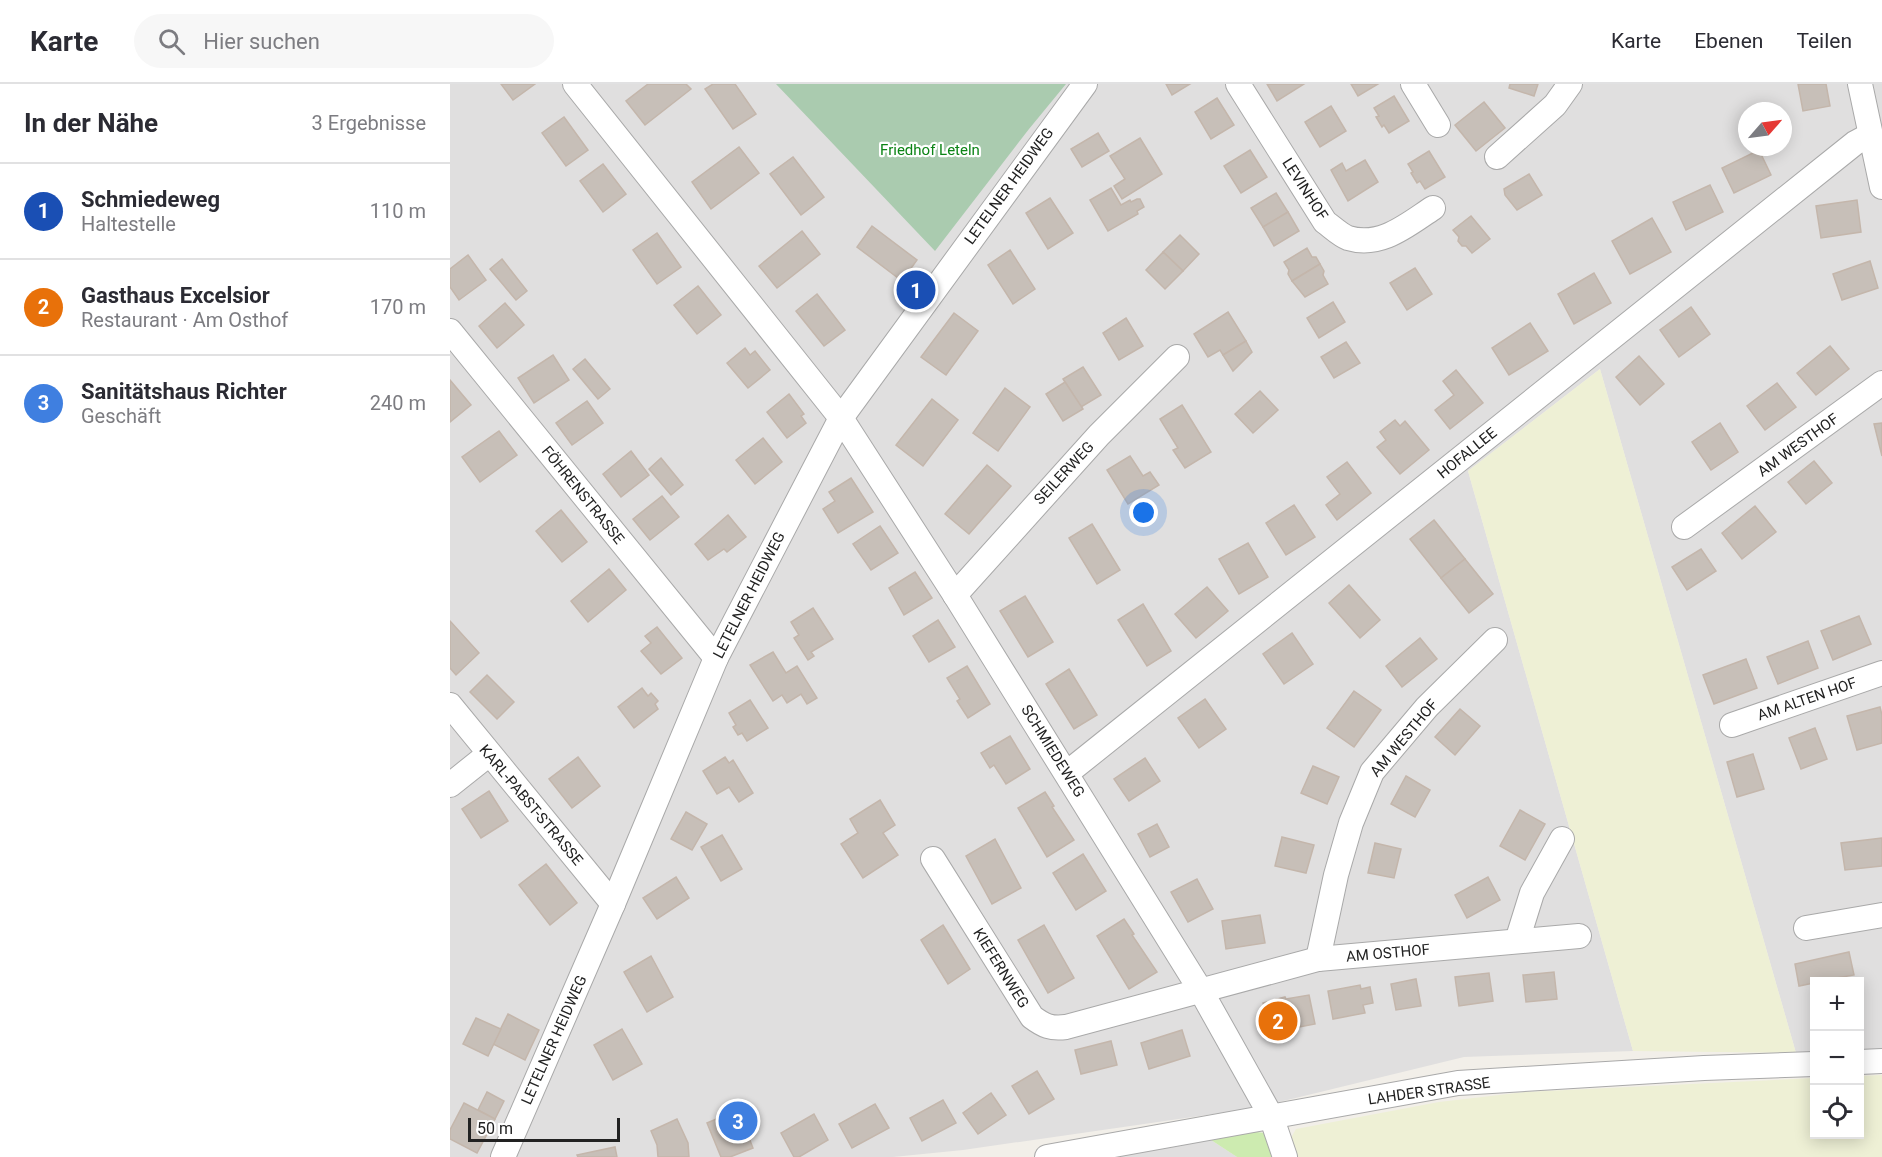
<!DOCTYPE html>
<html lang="de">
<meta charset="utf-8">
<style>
body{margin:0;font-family:Roboto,sans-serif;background:#f7f7f7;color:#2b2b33}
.controls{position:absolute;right:18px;bottom:18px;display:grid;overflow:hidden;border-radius:0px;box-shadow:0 3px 15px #0003}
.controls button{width:54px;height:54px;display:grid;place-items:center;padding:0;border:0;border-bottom:2px solid #e1e1e2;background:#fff;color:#2b2b33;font:30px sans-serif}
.compass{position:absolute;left:1288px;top:18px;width:54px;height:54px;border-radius:50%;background:#fff;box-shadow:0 3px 15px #0003;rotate:62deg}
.scale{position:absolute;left:18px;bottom:15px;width:152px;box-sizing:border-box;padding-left:6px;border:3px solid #222;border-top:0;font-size:16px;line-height:21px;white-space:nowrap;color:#222;-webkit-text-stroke:4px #fff;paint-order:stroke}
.you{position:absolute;left:694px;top:429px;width:21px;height:21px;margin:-15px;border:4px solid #fff;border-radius:50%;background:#1a73e8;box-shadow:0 0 0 9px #1a73e833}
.badge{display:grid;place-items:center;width:39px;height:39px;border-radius:50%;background:#0f766e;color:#fff;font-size:20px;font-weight:700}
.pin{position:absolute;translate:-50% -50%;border:3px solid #fff;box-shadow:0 2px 6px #0006}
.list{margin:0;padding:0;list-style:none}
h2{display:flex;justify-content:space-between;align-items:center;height:78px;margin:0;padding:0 24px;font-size:26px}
h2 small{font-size:20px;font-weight:400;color:#7c7c81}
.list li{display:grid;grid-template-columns:39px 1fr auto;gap:18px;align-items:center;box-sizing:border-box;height:96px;padding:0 24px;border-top:2px solid #e1e1e2}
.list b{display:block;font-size:22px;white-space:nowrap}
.list p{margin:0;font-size:20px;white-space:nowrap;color:#7c7c81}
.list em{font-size:20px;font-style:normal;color:#7c7c81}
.icon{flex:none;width:33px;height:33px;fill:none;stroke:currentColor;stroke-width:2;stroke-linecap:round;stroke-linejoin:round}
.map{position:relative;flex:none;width:1432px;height:1073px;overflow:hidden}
header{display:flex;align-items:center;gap:36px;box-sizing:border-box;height:84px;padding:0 30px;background:#fff;border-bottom:2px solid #e1e1e2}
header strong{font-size:28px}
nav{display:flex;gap:33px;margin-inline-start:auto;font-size:21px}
.search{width:420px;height:54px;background:#f7f7f7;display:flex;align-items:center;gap:15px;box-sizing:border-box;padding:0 21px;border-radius:33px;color:#7c7c81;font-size:22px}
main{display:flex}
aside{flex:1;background:#fff}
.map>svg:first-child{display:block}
.residential{fill:#e0dfdf;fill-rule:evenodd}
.farmland{fill:#eef0d5}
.grass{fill:#cdebb0}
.cemetery{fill:#aacbaf}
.building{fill:#c7bfb8;stroke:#c4b6ab;stroke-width:1.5}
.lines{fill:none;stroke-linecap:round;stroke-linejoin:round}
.minor-casing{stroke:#a9a9a9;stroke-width:26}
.minor{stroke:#fff;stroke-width:24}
.labels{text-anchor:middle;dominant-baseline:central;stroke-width:4.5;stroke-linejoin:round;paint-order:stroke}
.park-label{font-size:15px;fill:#0c8416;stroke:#fff}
.street-label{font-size:15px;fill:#222;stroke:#fff}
</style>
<header>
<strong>Karte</strong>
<div class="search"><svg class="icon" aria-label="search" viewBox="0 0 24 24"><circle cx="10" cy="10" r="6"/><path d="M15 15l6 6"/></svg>Hier suchen</div>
<nav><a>Karte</a><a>Ebenen</a><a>Teilen</a></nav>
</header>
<main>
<aside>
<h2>In der Nähe<small>3 Ergebnisse</small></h2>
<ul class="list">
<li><span class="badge" style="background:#1a4fb4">1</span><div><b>Schmiedeweg</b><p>Haltestelle</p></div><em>110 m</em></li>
<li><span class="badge" style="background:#e8710a">2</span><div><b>Gasthaus Excelsior</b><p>Restaurant · Am Osthof</p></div><em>170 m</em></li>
<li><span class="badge" style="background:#3f7fe0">3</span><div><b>Sanitätshaus Richter</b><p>Geschäft</p></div><em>240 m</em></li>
</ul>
</aside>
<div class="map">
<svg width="1432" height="1073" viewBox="0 0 1432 1073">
<rect width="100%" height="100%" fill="#f2efe9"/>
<!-- residential -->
<g class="residential">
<path d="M0,0H1432V967H1410V898H1364V969H1346L1150,285L1018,387L1183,967L1014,973L805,1024L513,1066L443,1073H0ZM1297,27H1333V63H1297Z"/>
<path d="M758,1054L787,1073H667Z"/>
</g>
<!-- farmland -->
<g class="farmland">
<path d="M1150,285L1346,969L1183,967L1018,387Z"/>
<path d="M1432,991V1073H843L838,1059L846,1045L989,1018L1075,1008L1364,994V1050H1410V992Z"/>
</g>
<!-- grass -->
<path class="grass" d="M798,1047L815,1049L826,1073H787L758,1054Z"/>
<!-- cemetery -->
<path class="cemetery" d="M326,0H616L579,45L485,167Z"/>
<!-- building -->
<g class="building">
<path d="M51,0H85L63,16Z"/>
<path d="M198,0H236L241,5L195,41L176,17Z"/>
<path d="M263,0H285L306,30L283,45L255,5Z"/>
<path d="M716,0H740L722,11Z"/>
<path d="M817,0H854L827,17Z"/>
<path d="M901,0H928L908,12Z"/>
<path d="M1060,0H1088L1084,12L1059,4Z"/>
<path d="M1348,0H1376L1380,22L1353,27Z"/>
<path d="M944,12L959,37L939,49L934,41L932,43L926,33L929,32L924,24Z"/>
<path d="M767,14L784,41L761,55L745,28Z"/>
<path d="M1034,18L1055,44L1026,67L1005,41Z"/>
<path d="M881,22L896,47L870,63L855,38Z"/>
<path d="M114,33L138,66L116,82L92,49Z"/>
<path d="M648,49L659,67L632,83L621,65Z"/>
<path d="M690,54L712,90L672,115L664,102L675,95L660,72Z"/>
<path d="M289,63L309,89L261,125L242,98Z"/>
<path d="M800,66L817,93L791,109L774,82Z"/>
<path d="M1309,66L1321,91L1284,109L1272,84Z"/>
<path d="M979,67L995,93L975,105L970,97L967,99L961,89L963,88L958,80Z"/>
<path d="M343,73L374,113L351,131L320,90Z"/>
<path d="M915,76L928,98L898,117L881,86L892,79L896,87Z"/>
<path d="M153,80L176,110L153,128L130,97Z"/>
<path d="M1079,90L1092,111L1067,126L1055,111L1054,105Z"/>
<path d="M1260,101L1273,128L1236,146L1223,118Z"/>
<path d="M661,104L671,121L680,116L681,118L687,115H690L694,123L687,127L688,130L658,147L640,116Z"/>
<path d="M826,109L838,128L813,143L801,124Z"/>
<path d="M600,114L623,149L598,165L576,129Z"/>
<path d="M1407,116L1411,148L1371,154L1366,122Z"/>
<path d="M838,128L849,147L824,162L813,143Z"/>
<path d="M1021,132L1040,155L1022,169L1016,162H1012L1008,157L1009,153L1003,146Z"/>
<path d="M1202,134L1221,168L1180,190L1162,157Z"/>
<path d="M422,142L467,176L452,197L407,163Z"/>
<path d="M352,147L370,170L327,204L309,182Z"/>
<path d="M207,149L231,183L207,200L183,166Z"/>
<path d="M730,151L749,170L733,187L713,168Z"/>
<path d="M857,164L862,173H866L870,180L842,197L838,190L839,186L834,178Z"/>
<path d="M560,166L585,205L563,220L538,181Z"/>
<path d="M713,168L733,187L715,205L696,186Z"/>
<path d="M18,171L36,196L9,216L0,203V185Z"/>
<path d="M52,175L77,207L66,216L40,185Z"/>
<path d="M1420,177L1428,204L1392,216L1383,190Z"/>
<path d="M870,180L874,187L873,191L878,200L855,213L842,197Z"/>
<path d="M965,184L982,210L957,226L940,199Z"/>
<path d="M1144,189L1161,219L1124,240L1108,210Z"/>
<path d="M248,202L271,231L247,250L224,221Z"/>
<path d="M367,210L395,246L374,262L346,227Z"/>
<path d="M883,218L895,238L869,254L857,234Z"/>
<path d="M55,219L74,241L47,264L29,242Z"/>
<path d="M1241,223L1260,250L1229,273L1210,246Z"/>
<path d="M778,228L796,257L773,271L770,266L758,273L744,250Z"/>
<path d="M504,229L528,247L496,291L471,273Z"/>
<path d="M676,234L693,262L669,276L653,249Z"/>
<path d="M1080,239L1098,267L1059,291L1042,264Z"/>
<path d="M796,257L802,268L783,287L773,271Z"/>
<path d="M896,258L910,279L884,294L871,273Z"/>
<path d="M1380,262L1399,285L1366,311L1347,289Z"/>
<path d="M295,264L300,271L305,267L320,286L298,304L277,279Z"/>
<path d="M103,271L119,296L84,319L68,294Z"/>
<path d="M1189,272L1214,300L1190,321L1166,293Z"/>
<path d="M135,275L160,305L148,315L123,285Z"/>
<path d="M633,283L651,311L631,323L613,295Z"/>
<path d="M1006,286L1033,319L1000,345L985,326L1004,311L993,297Z"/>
<path d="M0,296L21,321L0,338Z"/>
<path d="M615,298L633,325L613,337L596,310Z"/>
<path d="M1327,299L1346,323L1315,346L1297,322Z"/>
<path d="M555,304L580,323L548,367L523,349Z"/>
<path d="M810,307L828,326L803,349L785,330Z"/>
<path d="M339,310L354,330L351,332L356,339L337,354L317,328Z"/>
<path d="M482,315L508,336L473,382L446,361Z"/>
<path d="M137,317L153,339L122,361L106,339Z"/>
<path d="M732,321L761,368L735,384L723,366L728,364L710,335Z"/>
<path d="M945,336L950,342L955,337L979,366L950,390L927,363L936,356L930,348Z"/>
<path d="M1270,339L1288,368L1261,386L1242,358Z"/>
<path d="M1432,339V372L1424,340Z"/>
<path d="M49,347L67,371L30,398L12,373Z"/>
<path d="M313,354L332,378L305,400L286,376Z"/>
<path d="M181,367L199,391L171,413L153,390Z"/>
<path d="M680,372L693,392L700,388L709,401L678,420L657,386Z"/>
<path d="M211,374L233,401L221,411L199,385Z"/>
<path d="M1364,377L1382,399L1356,420L1338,398Z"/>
<path d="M897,378L921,409L887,436L876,421L890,410L877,393Z"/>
<path d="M537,381L561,402L519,450L495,430Z"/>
<path d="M401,394L423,428L388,449L373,425L385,417L379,408Z"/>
<path d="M212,412L229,433L200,456L183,435Z"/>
<path d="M844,421L865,453L836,471L816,439Z"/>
<path d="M1305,422L1326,448L1292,475L1272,449Z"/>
<path d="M111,426L137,458L112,478L86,447Z"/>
<path d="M278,431L296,453L277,468L274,465L258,476L245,460Z"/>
<path d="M984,436L1015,475L991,494L960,455Z"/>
<path d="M642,440L670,486L647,500L619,454Z"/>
<path d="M430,442L448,469L421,486L403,460Z"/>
<path d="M798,459L818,493L789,510L769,475Z"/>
<path d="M1251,465L1266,487L1237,506L1222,483Z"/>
<path d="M1015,475L1043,510L1019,529L991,494Z"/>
<path d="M159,485L176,506L138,538L121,517Z"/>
<path d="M465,488L482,514L454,531L439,504Z"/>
<path d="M899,501L930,536L910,554L879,519Z"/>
<path d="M757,503L778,527L746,554L725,530Z"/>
<path d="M575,512L603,558L578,573L550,527Z"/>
<path d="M693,520L721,567L697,582L668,536Z"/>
<path d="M363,524L383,555L361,568L364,572L358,576L344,554L349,551L341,538Z"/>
<path d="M1409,532L1421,560L1383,576L1371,547Z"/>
<path d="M488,536L505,563L479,578L463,552Z"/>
<path d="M0,537L29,569L6,591L0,584Z"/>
<path d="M207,543L232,574L211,590L191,567L201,559L195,552Z"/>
<path d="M842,549L863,580L834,600L813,570Z"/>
<path d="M970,554L987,575L952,603L936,582Z"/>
<path d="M1358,557L1368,584L1328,600L1317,573Z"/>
<path d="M323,568L336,589L347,582L367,614L357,620L351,610L337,619L332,611L323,617L300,581Z"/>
<path d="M1296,575L1307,604L1264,620L1253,591Z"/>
<path d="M517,582L540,620L518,634L507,617L510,615L497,594Z"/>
<path d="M619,585L647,631L624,645L596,600Z"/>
<path d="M37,591L64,618L47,635L20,608Z"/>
<path d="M192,604L198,612L201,609L208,617L205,620L208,625L184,644L168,623Z"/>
<path d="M904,607L931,626L904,663L877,644Z"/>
<path d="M755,615L776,645L749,664L728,634Z"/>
<path d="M300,616L318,644L297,657L292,649L288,651L283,643L286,641L279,629Z"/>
<path d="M1430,623L1432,631V659L1407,666L1397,632Z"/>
<path d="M1010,625L1030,642L1005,671L985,653Z"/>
<path d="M1365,644L1377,675L1351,685L1339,654Z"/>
<path d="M560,652L580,685L556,700L544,681L540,684L531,669Z"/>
<path d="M1303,670L1314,705L1287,713L1277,678Z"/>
<path d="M128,673L150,702L122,724L99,695Z"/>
<path d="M275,673L279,679L283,676L303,709L289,718L279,703L267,710L253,687Z"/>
<path d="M695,674L710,697L679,717L664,695Z"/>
<path d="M863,682L889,693L877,720L851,709Z"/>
<path d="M956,692L980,706L965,733L941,720Z"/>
<path d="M39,707L58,737L31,754L12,725Z"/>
<path d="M595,708L604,722L602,723L624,756L597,773L568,724Z"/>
<path d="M430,716L445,741L433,749L448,771L413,794L391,760L408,749L400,735Z"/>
<path d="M1070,726L1095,740L1075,776L1050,762Z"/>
<path d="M236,728L257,740L242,766L221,755Z"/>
<path d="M707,740L719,763L700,773L688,750Z"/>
<path d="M272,751L292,785L271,797L251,763Z"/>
<path d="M832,753L864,761L856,789L825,782Z"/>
<path d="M1432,754V782L1395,786L1391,759Z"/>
<path d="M545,755L571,804L542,820L516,772Z"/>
<path d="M925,759L951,765L944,794L918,789Z"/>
<path d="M633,770L656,807L626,826L603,789Z"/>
<path d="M96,780L127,819L100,841L69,801Z"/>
<path d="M226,793L239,814L207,835L193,814Z"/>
<path d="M1038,793L1050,816L1017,834L1005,811Z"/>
<path d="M747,795L763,825L738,838L721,808Z"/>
<path d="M810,831L815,859L776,865L772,837Z"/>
<path d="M674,835L684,850L682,851L707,888L679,905L647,852Z"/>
<path d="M493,841L520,885L498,900L471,856Z"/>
<path d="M594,841L624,894L598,909L568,856Z"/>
<path d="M1399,868L1404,891L1364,898V899L1349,902L1345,880Z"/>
<path d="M201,872L223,913L197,928L174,888Z"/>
<path d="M1104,888L1107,915L1076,918L1073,891Z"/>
<path d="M1039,889L1043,917L1009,922L1005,893Z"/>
<path d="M966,895L971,922L946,926L941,900Z"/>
<path d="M910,901L911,905L920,903L923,919L913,921L915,929L883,935L878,907Z"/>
<path d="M859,911L865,940L819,949L813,919L835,913L836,915Z"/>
<path d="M58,930L89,946L75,976L43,960Z"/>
<path d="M26,934L51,945L38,972L13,960Z"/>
<path d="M172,945L192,980L163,996L144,961Z"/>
<path d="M732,946L740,972L699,985L691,959Z"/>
<path d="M661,957L667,981L631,990L625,966Z"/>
<path d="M587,987L604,1015L579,1030L562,1002Z"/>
<path d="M37,1008L54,1017L45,1035L28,1026Z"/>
<path d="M541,1009L556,1031L528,1050L513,1029Z"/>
<path d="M493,1016L506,1039L472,1057L460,1034Z"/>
<path d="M14,1019L45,1035L27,1069L0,1055V1046Z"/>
<path d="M425,1020L439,1044L402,1064L389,1040Z"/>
<path d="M288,1026L303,1064L280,1073H271L257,1039Z"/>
<path d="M364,1030L378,1056L349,1073H344L331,1049Z"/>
<path d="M227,1035L238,1059L239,1073H208L207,1061L201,1047Z"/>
<path d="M165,1063L167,1073H128L127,1071Z"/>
</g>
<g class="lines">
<defs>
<g id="minor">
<path d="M125,0L391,334L505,511L751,907L821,1032L835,1073"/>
<path d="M788,0L875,138C882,143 890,151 898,154C931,164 957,141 983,124"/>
<path d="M963,0L988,41"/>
<path d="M1410,0L1432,103"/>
<path d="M1047,73L1105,21L1120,0"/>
<path d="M0,247L266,574"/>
<path d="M1234,443L1432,299"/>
<path d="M505,511L649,351L727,273"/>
<path d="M0,621L163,820"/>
<path d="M1282,641L1432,589"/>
<path d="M617,689L1405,59L1420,51"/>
<path d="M0,701L39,670"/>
<path d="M483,775L582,933C594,942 601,945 616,943L868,875L1129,852"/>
<path d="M1356,844L1432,831"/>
<path d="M1067,857L1082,809L1112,755"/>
<path d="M868,875L886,791L901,739L922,688L977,623L1045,556"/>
<path d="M1410,978L1432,977"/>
<path d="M53,1073L163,820L266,574L391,334L635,0"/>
<path d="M597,1073L1008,999L1254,984L1364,980"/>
</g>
</defs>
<!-- minor casing -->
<use href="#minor" class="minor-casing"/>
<!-- minor -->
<use href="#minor" class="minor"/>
</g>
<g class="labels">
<!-- park labels -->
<g class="park-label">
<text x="480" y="66">Friedhof Leteln</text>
</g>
<!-- street labels -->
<g class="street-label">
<text transform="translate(559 102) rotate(-54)">LETELNER HEIDWEG</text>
<text transform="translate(855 105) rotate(57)">LEVINHOF</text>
<text transform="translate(1348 361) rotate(-36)">AM WESTHOF</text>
<text transform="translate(1017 369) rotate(-39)">HOFALLEE</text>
<text transform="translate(614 389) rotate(-47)">SEILERWEG</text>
<text transform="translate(133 411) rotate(51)">FÖHRENSTRASSE</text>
<text transform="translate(299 511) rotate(-63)">LETELNER HEIDWEG</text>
<text transform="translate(1357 615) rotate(-19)">AM ALTEN HOF</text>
<text transform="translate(954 654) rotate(-50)">AM WESTHOF</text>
<text transform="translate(603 667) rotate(58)">SCHMIEDEWEG</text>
<text transform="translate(81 721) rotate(50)">KARL-PABST-STRASSE</text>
<text transform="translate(938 869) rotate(-5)">AM OSTHOF</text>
<text transform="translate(551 884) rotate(58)">KIEFERNWEG</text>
<text transform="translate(104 956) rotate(-66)">LETELNER HEIDWEG</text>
<text transform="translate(979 1007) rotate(-8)">LAHDER STRASSE</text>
</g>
</g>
</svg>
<div class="controls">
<button>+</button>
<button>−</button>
<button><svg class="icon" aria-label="locate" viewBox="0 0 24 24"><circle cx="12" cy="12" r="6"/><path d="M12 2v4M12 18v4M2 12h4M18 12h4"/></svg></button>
</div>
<svg class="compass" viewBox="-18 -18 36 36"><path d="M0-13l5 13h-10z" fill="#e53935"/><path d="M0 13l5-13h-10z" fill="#7c7c81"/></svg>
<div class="scale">50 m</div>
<div class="you"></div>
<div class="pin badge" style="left:466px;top:206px;background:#1a4fb4">1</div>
<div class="pin badge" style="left:828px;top:937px;background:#e8710a">2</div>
<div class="pin badge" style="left:288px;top:1037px;background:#3f7fe0">3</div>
</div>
</main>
